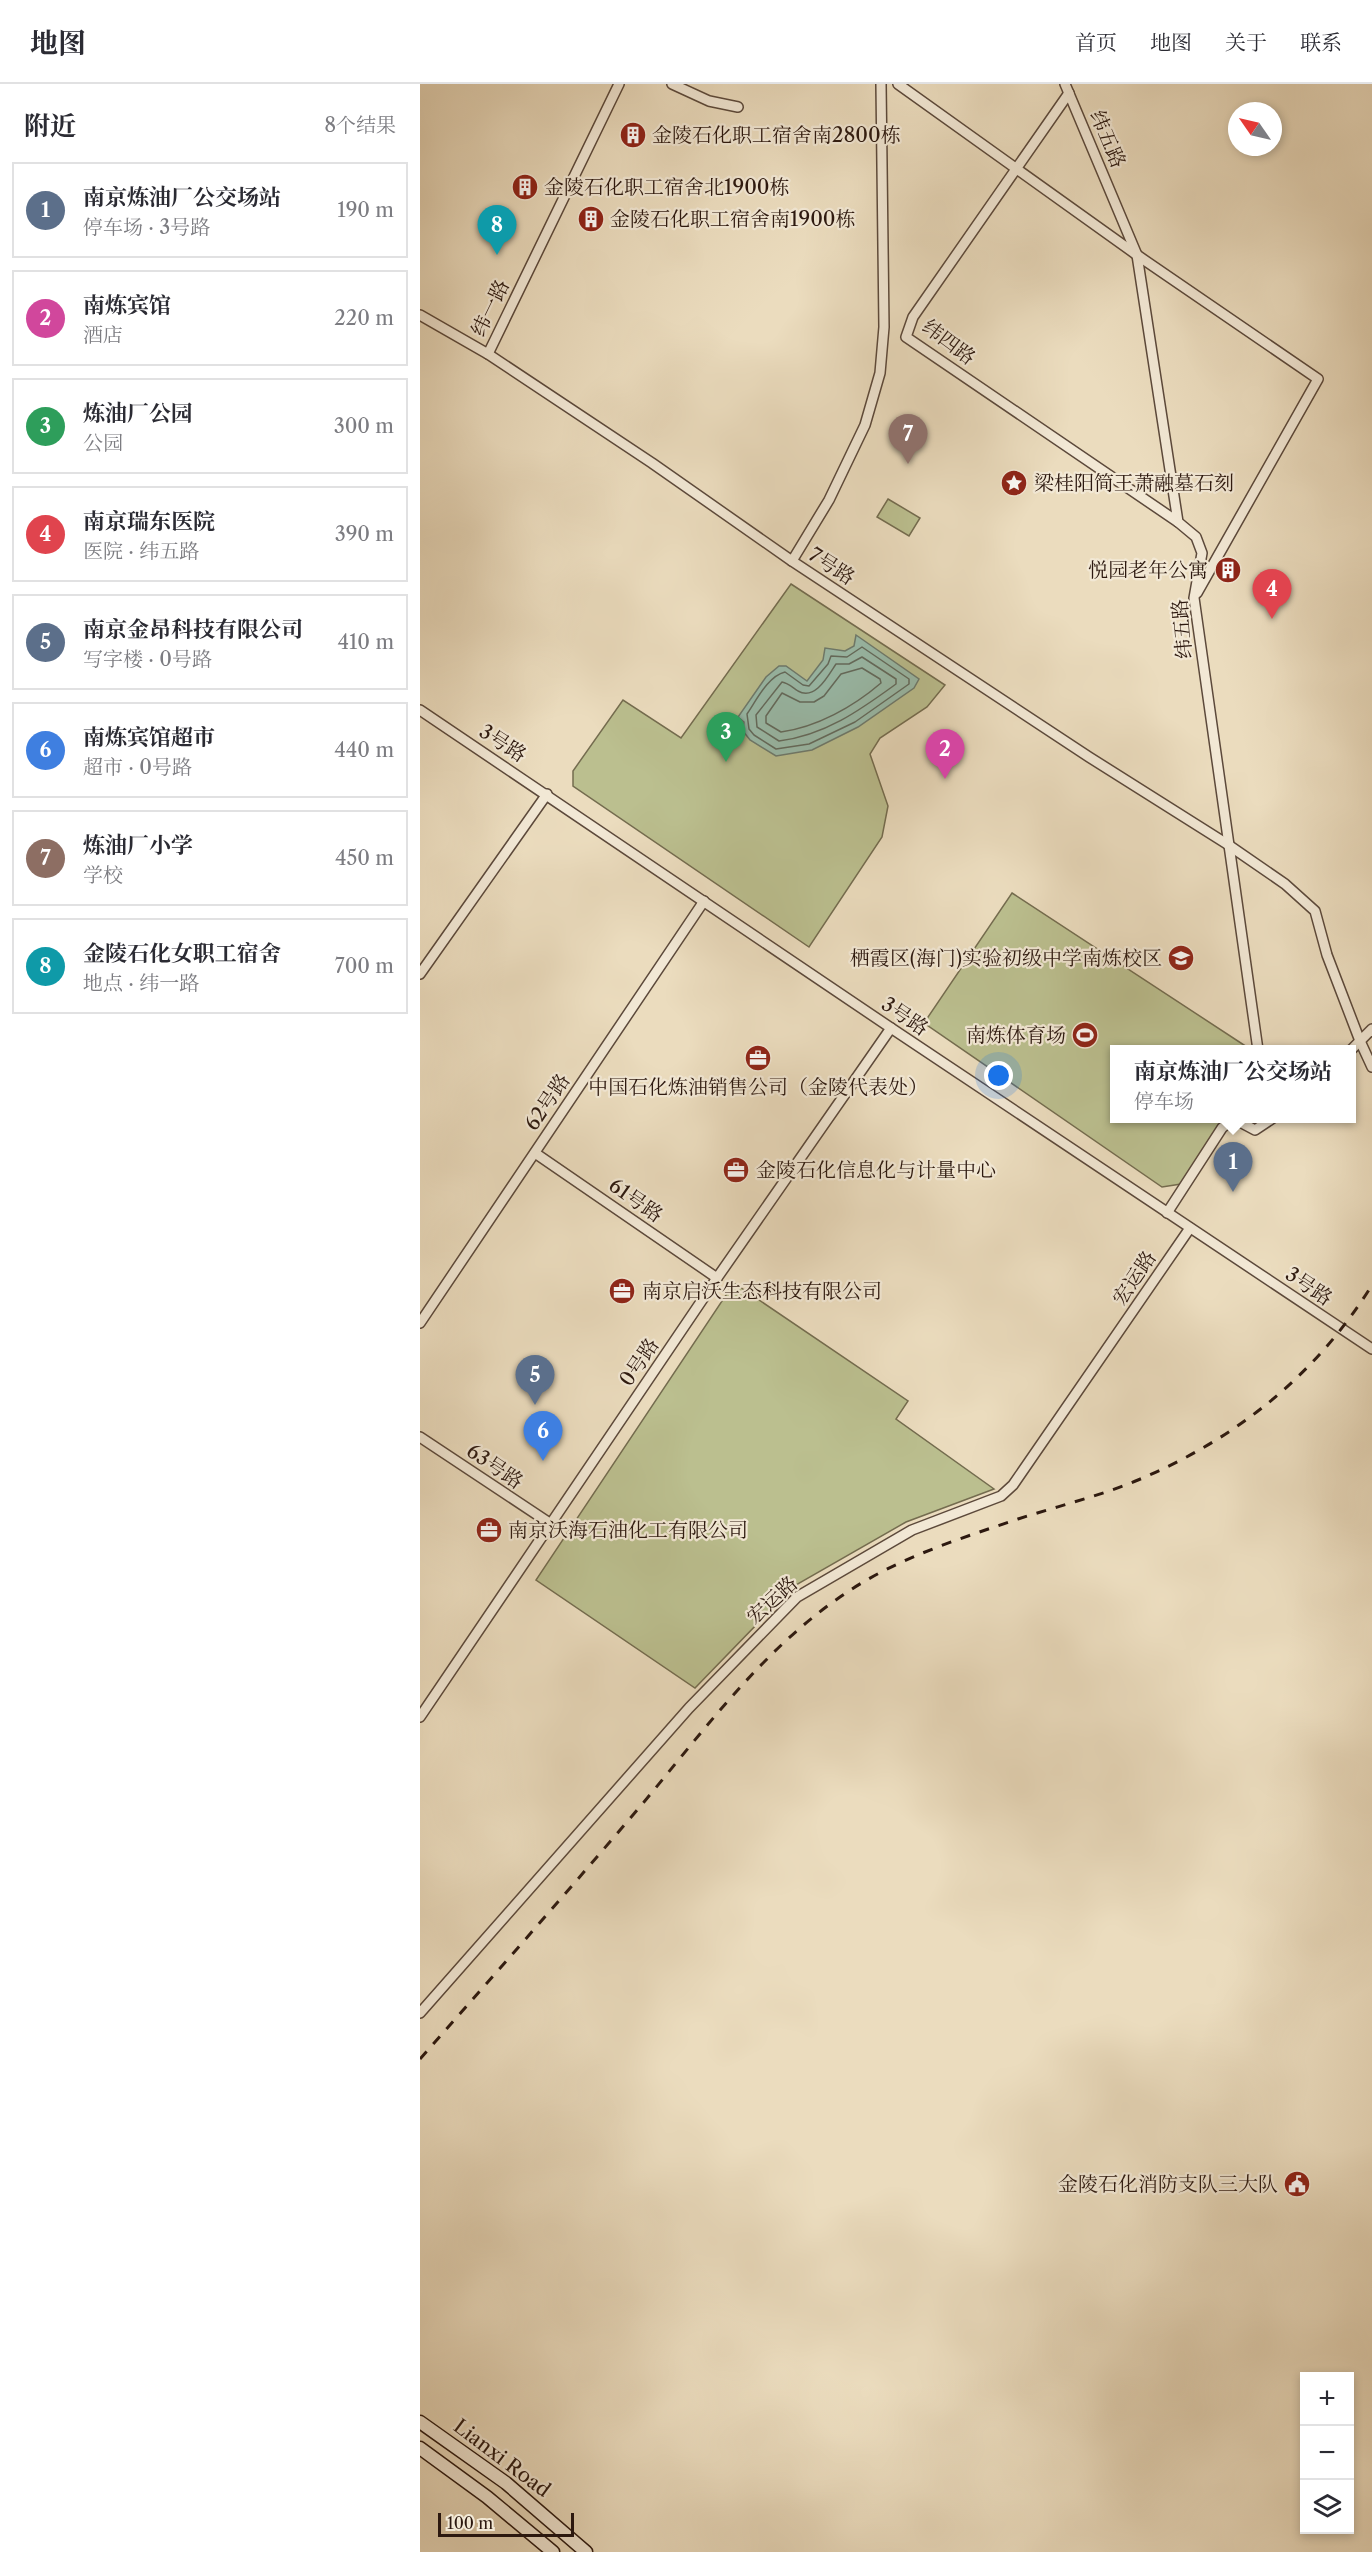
<!DOCTYPE html>
<html lang="zh">
<meta charset="utf-8">
<style>
body{margin:0;font-family:"Libre Caslon Text","Noto Serif SC",serif;background:#f2f2f3;color:#2b2b33}
.controls{position:absolute;right:18px;bottom:18px;display:grid;overflow:hidden;border-radius:0px;box-shadow:0 3px 9px #0003}
.controls button{width:54px;height:54px;display:grid;place-items:center;padding:0;border:0;border-bottom:2px solid #e1e1e2;background:#fff;color:#2b2b33;font:30px sans-serif}
.compass{position:absolute;left:808px;top:18px;width:54px;height:54px;border-radius:50%;background:#fff;box-shadow:0 3px 9px #0003;rotate:304deg}
.scale{position:absolute;left:18px;bottom:15px;width:136px;box-sizing:border-box;padding-left:6px;border:3px solid #2c180f;border-top:0;font-size:16px;line-height:21px;white-space:nowrap;color:#2c180f;-webkit-text-stroke:4px #f2e8d5;paint-order:stroke}
.you{position:absolute;left:579px;top:992px;width:21px;height:21px;margin:-15px;border:4px solid #fff;border-radius:50%;background:#1a73e8;box-shadow:0 0 0 9px #1a73e833}
.badge{display:grid;place-items:center;width:39px;height:39px;border-radius:50%;background:#8f2418;color:#fff;font-size:20px;font-weight:700}
.pin{position:absolute;translate:-50% -50px;filter:drop-shadow(0 2px 3px #0008)}
.pin::after{content:'';position:absolute;top:32px;width:21px;height:18px;background:inherit;clip-path:polygon(0 0,100% 0,50% 100%)}
.popup{position:absolute;left:690px;top:961px;width:246px;height:78px;box-sizing:border-box;display:grid;place-content:center;border-radius:0px;background:#fff;filter:drop-shadow(0 2px 4px #0005);font-size:20px;white-space:nowrap;color:#7c7c81}
.popup b{font-size:22px;color:#2b2b33}
.popup::after{content:'';position:absolute;left:50%;top:100%;margin-left:-12px;border:12px solid transparent;border-top-color:#fff}
.list{margin:0;padding:0;list-style:none}
h2{display:flex;justify-content:space-between;align-items:center;height:78px;margin:0;padding:0 24px;font-size:26px}
h2 small{font-size:20px;font-weight:400;color:#7c7c81}
.list li{display:grid;grid-template-columns:39px 1fr auto;gap:18px;align-items:center;box-sizing:border-box;height:96px;margin:0 12px 12px;padding:0 12px;border:2px solid #e1e1e2;border-radius:0px}
.list b{display:block;font-size:22px;white-space:nowrap}
.list p{margin:0;font-size:20px;white-space:nowrap;color:#7c7c81}
.list em{font-size:20px;font-style:normal;color:#7c7c81}
.icon{flex:none;width:33px;height:33px;fill:none;stroke:currentColor;stroke-width:2;stroke-linecap:round;stroke-linejoin:round}
.map{position:relative;flex:none;width:952px;height:2468px;overflow:hidden}
header{display:flex;align-items:center;gap:36px;box-sizing:border-box;height:84px;padding:0 30px;background:#fff;border-bottom:2px solid #e1e1e2}
header strong{font-size:28px}
nav{display:flex;gap:33px;margin-inline-start:auto;font-size:21px}
main{display:flex}
aside{flex:1;background:#fff}
.map>svg:first-child{display:block}
.green{fill:#bbbf8f;stroke:#746c4f;stroke-width:1.5}
.water{fill:#99bcab;stroke:#6d7a6d;stroke-width:1.5}
.lines{fill:none;stroke-linecap:round;stroke-linejoin:round}
.shore{stroke:#626a5d;stroke-width:1.5}
.street-casing{stroke:#5c493b;stroke-width:12}
.secondary-casing{stroke:#2c180f;stroke-width:15}
.street{stroke:#f2e8d5;stroke-width:9}
.secondary{stroke:#f2e8d5;stroke-width:12}
.rail{stroke:#2c180f;stroke-width:3;stroke-dasharray:10 10;stroke-linecap:butt}
.labels{text-anchor:middle;dominant-baseline:central;stroke-width:4.5;stroke-linejoin:round;paint-order:stroke}
.poi-label{font-size:20px;fill:#2c180f;stroke:#f2e8d5;text-anchor:start}
.street-label{font-size:20px;fill:#2c180f;stroke:#f2e8d5}
</style>
<header>
<strong>地图</strong>
<nav><a>首页</a><a>地图</a><a>关于</a><a>联系</a></nav>
</header>
<main>
<aside>
<h2>附近<small>8个结果</small></h2>
<ul class="list">
<li><span class="badge" style="background:#5c6f8a">1</span><div><b>南京炼油厂公交场站</b><p>停车场 · 3号路</p></div><em>190 m</em></li>
<li><span class="badge" style="background:#d1479c">2</span><div><b>南炼宾馆</b><p>酒店</p></div><em>220 m</em></li>
<li><span class="badge" style="background:#2e9e5b">3</span><div><b>炼油厂公园</b><p>公园</p></div><em>300 m</em></li>
<li><span class="badge" style="background:#e0444e">4</span><div><b>南京瑞东医院</b><p>医院 · 纬五路</p></div><em>390 m</em></li>
<li><span class="badge" style="background:#5c6f8a">5</span><div><b>南京金昂科技有限公司</b><p>写字楼 · 0号路</p></div><em>410 m</em></li>
<li><span class="badge" style="background:#3f7fe0">6</span><div><b>南炼宾馆超市</b><p>超市 · 0号路</p></div><em>440 m</em></li>
<li><span class="badge" style="background:#8d6e63">7</span><div><b>炼油厂小学</b><p>学校</p></div><em>450 m</em></li>
<li><span class="badge" style="background:#0f9aa8">8</span><div><b>金陵石化女职工宿舍</b><p>地点 · 纬一路</p></div><em>700 m</em></li>
</ul>
</aside>
<div class="map">
<svg width="952" height="2468" viewBox="0 0 952 2468">
<rect width="100%" height="100%" fill="#ebdcbe"/>
<filter id="stains"><feTurbulence type="fractalNoise" baseFrequency=".00333" numOctaves="4"/><feColorMatrix values="0 0 0 0 .2 0 0 0 0 .09 0 0 0 0 .02 0 0 0 .5 -.17"/></filter>
<radialGradient id="worn" r=".72"><stop offset=".6" stop-color="#630" stop-opacity="0"/><stop offset="1" stop-color="#630" stop-opacity=".3"/></radialGradient>
<!-- green -->
<g class="green">
<path d="M468,415L500,434L489,452L457,433Z"/>
<path d="M371,500L525,601L507,623L460,654L450,670L468,722L462,753L389,863L153,702V687L203,616L261,654Z"/>
<path d="M592,809L827,963V965L694,966V1034L803,1035L761,1100L742,1103L504,939Z"/>
<path d="M314,1199L488,1317L476,1335L574,1405L486,1438L374,1502L275,1604L116,1496Z"/>
</g>
<!-- water -->
<path class="water" d="M436,551L499,595L494,604L438,643L392,666L356,672L330,656L323,647L324,638L318,633L346,593L359,582H366L387,597L403,576L405,564L425,567L434,562Z"/>
<g class="lines">
<!-- shore -->
<g class="shore">
<path d="M442,563L489,595V600L435,638L389,660L356,665L334,651L329,645L327,630C336,617 348,592 365,588L383,601L389,602L408,580L411,572L427,573Z"/>
<path d="M442,573L476,595V600C439,627 405,651 359,657L337,643L336,631L362,598C368,599 372,603 378,607C395,617 408,592 416,580H429Z"/>
<path d="M442,584L460,595L461,599C433,623 397,643 361,648L346,639V632L362,609L380,618H394L404,612L421,590Z"/>
</g>
<defs>
<g id="street">
<path d="M252,0L289,17L318,23"/>
<path d="M478,0L717,171L898,295L777,509"/>
<path d="M645,0L717,171L758,438L776,453L782,469L774,514L838,966"/>
<path d="M649,9L493,233L486,253L758,438"/>
<path d="M0,231L68,270L232,379L372,477L669,673L807,760L865,800L895,827L907,871L940,957L952,983"/>
<path d="M68,270L199,0"/>
<path d="M372,477L409,416L445,341L460,289L464,243L461,0"/>
<path d="M0,626L471,944L952,1265"/>
<path d="M0,890L127,710"/>
<path d="M931,966L952,945"/>
<path d="M115,1069L297,1194"/>
<path d="M747,1129L802,1044L810,1037L820,1038L835,1046L853,1034"/>
<path d="M0,1239L284,817"/>
<path d="M0,1353L131,1440"/>
<path d="M0,1633L297,1194L471,944"/>
<path d="M0,1929L269,1624L377,1513L492,1446L581,1412L593,1401L770,1144"/>
</g>
<g id="secondary">
<path d="M0,2338L86,2399L166,2468"/>
<path d="M0,2364L67,2413L133,2468"/>
</g>
</defs>
<!-- street casing -->
<use href="#street" class="street-casing"/>
<!-- secondary casing -->
<use href="#secondary" class="secondary-casing"/>
<!-- street -->
<use href="#street" class="street"/>
<!-- secondary -->
<use href="#secondary" class="secondary"/>
<!-- rail -->
<path class="rail" d="M0,1975C75,1890 150,1805 224,1718C284,1646 342,1567 420,1513C474,1475 536,1456 598,1435C638,1422 680,1412 718,1396C816,1355 896,1291 952,1201"/>
</g>
<!-- icons -->
<defs>
<symbol id="building-disc" viewBox="-11 -11 22 22"><circle r="9.5" fill="#8f2418" stroke="#f2e8d5"/><path d="M-4-6H4V6H1V3H-1V6H-4ZM-2.5-4.3h1.7v1.8h-1.7ZM.8-4.3h1.7v1.8H.8ZM-2.5-1h1.7V.8h-1.7ZM.8-1h1.7V.8H.8Z" fill="#fff"/></symbol>
<symbol id="sight-disc" viewBox="-11 -11 22 22"><circle r="9.5" fill="#8f2418" stroke="#f2e8d5"/><path d="M0-6L1.8-2.2L6-1.7L2.9 1.2L3.7 5.4L0 3.3L-3.7 5.4L-2.9 1.2L-6-1.7L-1.8-2.2Z" fill="#fff"/></symbol>
<symbol id="school-disc" viewBox="-11 -11 22 22"><circle r="9.5" fill="#8f2418" stroke="#f2e8d5"/><path d="M0-5L7-2L0 1L-7-2ZM-4 1L0 2.5L4 1V4Q0 6-4 4Z" fill="#fff"/></symbol>
<symbol id="stadium-disc" viewBox="-11 -11 22 22"><circle r="9.5" fill="#8f2418" stroke="#f2e8d5"/><path d="M0-5a6.5 5 0 1 0 0 10a6.5 5 0 1 0 0-10ZM-3.5-1.8h7v3.6h-7Z" fill="#fff"/></symbol>
<symbol id="office-disc" viewBox="-11 -11 22 22"><circle r="9.5" fill="#8f2418" stroke="#f2e8d5"/><path d="M-6-3h4V-5.5h4V-3h4V5H-6ZM-1-4.5V-3h2v-1.5ZM-6 0V1H6V0Z" fill="#fff"/></symbol>
<symbol id="civic-disc" viewBox="-11 -11 22 22"><circle r="9.5" fill="#8f2418" stroke="#f2e8d5"/><path d="M-.6-6.5H3V-4.5H.6V-3L4-1V1h2V6H-6V1h2V-1L-.6-3ZM-1.2 2.5V6h2.4V2.5Z" fill="#fff"/></symbol>
</defs>
<g fill-rule="evenodd">
<use href="#building-disc" x="198" y="36" width="30" height="30"/>
<use href="#building-disc" x="90" y="88" width="30" height="30"/>
<use href="#building-disc" x="156" y="120" width="30" height="30"/>
<use href="#sight-disc" x="579" y="384" width="30" height="30"/>
<use href="#building-disc" x="793" y="471" width="30" height="30"/>
<use href="#school-disc" x="746" y="859" width="30" height="30"/>
<use href="#stadium-disc" x="650" y="936" width="30" height="30"/>
<use href="#office-disc" x="323" y="959" width="30" height="30"/>
<use href="#office-disc" x="301" y="1071" width="30" height="30"/>
<use href="#office-disc" x="187" y="1192" width="30" height="30"/>
<use href="#office-disc" x="54" y="1431" width="30" height="30"/>
<use href="#civic-disc" x="862" y="2085" width="30" height="30"/>
</g>
<g class="labels">
<!-- poi labels -->
<g class="poi-label">
<text x="232" y="51">金陵石化职工宿舍南2800栋</text>
<text x="124" y="103">金陵石化职工宿舍北1900栋</text>
<text x="190" y="135">金陵石化职工宿舍南1900栋</text>
<text x="614" y="399">梁桂阳简王萧融墓石刻</text>
<text x="788" y="486" text-anchor="end">悦园老年公寓</text>
<text x="742" y="874" text-anchor="end">栖霞区(海门)实验初级中学南炼校区</text>
<text x="646" y="951" text-anchor="end">南炼体育场</text>
<text x="338" y="1003" text-anchor="middle">中国石化炼油销售公司（金陵代表处）</text>
<text x="336" y="1086">金陵石化信息化与计量中心</text>
<text x="222" y="1207">南京启沃生态科技有限公司</text>
<text x="88" y="1446">南京沃海石油化工有限公司</text>
<text x="858" y="2100" text-anchor="end">金陵石化消防支队三大队</text>
</g>
<!-- street labels -->
<g class="street-label">
<text transform="translate(688 55) rotate(67)">纬五路</text>
<text transform="translate(70 224) rotate(-64)">纬一路</text>
<text transform="translate(529 258) rotate(37)">纬四路</text>
<text transform="translate(412 482) rotate(33)">7号路</text>
<text transform="translate(762 545) rotate(-95)">纬五路</text>
<text transform="translate(83 659) rotate(33)">3号路</text>
<text transform="translate(485 932) rotate(34)">3号路</text>
<text transform="translate(127 1018) rotate(-56)">62号路</text>
<text transform="translate(216 1116) rotate(35)">61号路</text>
<text transform="translate(714 1194) rotate(-56)">宏运路</text>
<text transform="translate(889 1202) rotate(34)">3号路</text>
<text transform="translate(219 1278) rotate(-56)">0号路</text>
<text transform="translate(75 1382) rotate(34)">63号路</text>
<text transform="translate(352 1516) rotate(-42)">宏运路</text>
<text transform="translate(82 2374) rotate(37)">Lianxi Road</text>
</g>
</g>
<rect width="100%" height="100%" filter="url(#stains)"/>
<rect width="100%" height="100%" fill="url(#worn)"/>
</svg>
<div class="controls">
<button>+</button>
<button>−</button>
<button><svg class="icon" aria-label="layers" viewBox="0 0 24 24"><path d="M12 4l9 5-9 5-9-5zM3 14l9 5 9-5"/></svg></button>
</div>
<svg class="compass" viewBox="-18 -18 36 36"><path d="M0-13l5 13h-10z" fill="#e53935"/><path d="M0 13l5-13h-10z" fill="#7c7c81"/></svg>
<div class="scale">100 m</div>
<div class="you"></div>
<div class="pin badge" style="left:813px;top:1108px;background:#5c6f8a">1</div>
<div class="popup"><b>南京炼油厂公交场站</b>停车场</div>
<div class="pin badge" style="left:525px;top:695px;background:#d1479c">2</div>
<div class="pin badge" style="left:306px;top:678px;background:#2e9e5b">3</div>
<div class="pin badge" style="left:852px;top:535px;background:#e0444e">4</div>
<div class="pin badge" style="left:115px;top:1321px;background:#5c6f8a">5</div>
<div class="pin badge" style="left:123px;top:1377px;background:#3f7fe0">6</div>
<div class="pin badge" style="left:488px;top:380px;background:#8d6e63">7</div>
<div class="pin badge" style="left:77px;top:171px;background:#0f9aa8">8</div>
</div>
</main>
